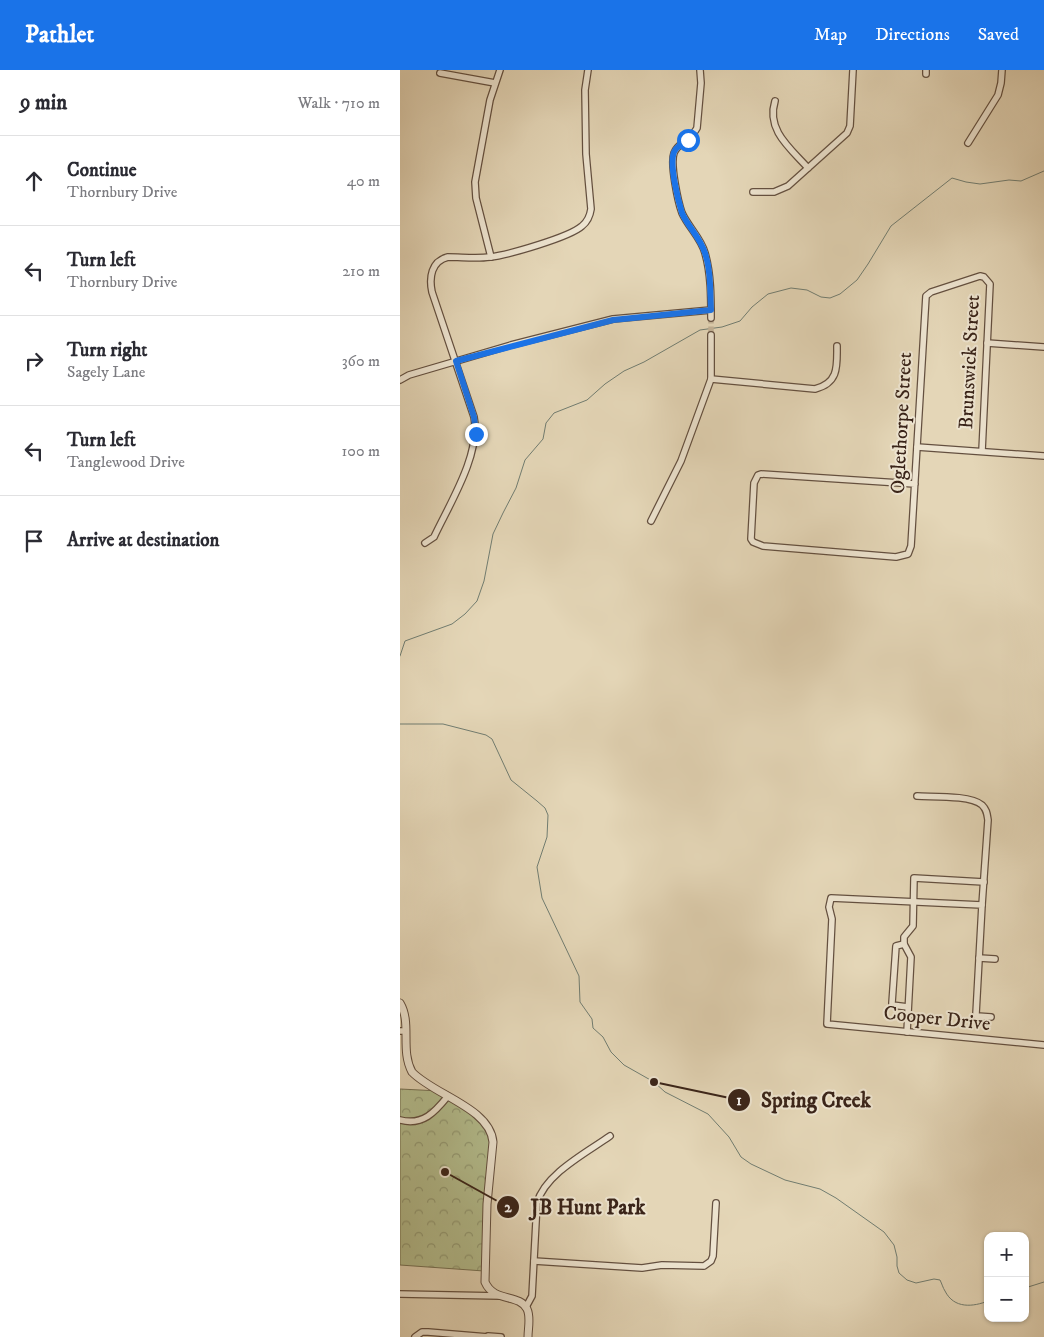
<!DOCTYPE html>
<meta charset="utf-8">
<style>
body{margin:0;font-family:"IM FELL DW Pica",serif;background:#f2f2f3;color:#2b2b33}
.controls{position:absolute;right:15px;bottom:15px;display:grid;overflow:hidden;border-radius:10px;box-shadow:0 1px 4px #0004}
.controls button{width:45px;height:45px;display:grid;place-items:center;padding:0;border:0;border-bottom:1px solid #e1e1e2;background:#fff;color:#2b2b33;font:25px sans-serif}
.stop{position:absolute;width:15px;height:15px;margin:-11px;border:4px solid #1a73e8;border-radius:50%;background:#fff}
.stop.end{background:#1a73e8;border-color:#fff;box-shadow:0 1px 5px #0008}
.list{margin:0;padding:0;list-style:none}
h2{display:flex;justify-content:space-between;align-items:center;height:65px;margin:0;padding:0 20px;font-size:21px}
h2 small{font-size:16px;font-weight:400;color:#7c7c81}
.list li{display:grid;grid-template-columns:32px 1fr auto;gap:15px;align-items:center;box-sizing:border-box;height:90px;padding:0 20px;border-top:1px solid #e1e1e2}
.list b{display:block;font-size:19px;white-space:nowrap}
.list p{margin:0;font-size:16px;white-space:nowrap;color:#7c7c81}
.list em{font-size:16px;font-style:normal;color:#7c7c81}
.icon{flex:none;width:28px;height:28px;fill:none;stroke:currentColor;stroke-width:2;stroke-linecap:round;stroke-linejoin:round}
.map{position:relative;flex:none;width:644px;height:1267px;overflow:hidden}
header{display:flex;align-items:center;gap:30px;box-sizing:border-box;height:70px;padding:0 25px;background:#1a73e8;color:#fff}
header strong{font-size:24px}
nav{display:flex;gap:28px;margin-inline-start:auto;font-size:18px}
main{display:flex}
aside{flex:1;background:#fff}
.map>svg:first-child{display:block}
.park{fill:url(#park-crowns);stroke:#777154}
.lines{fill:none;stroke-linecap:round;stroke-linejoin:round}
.stream{stroke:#717d71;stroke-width:1}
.minor-tunnel{stroke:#c2b297;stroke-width:5.5;stroke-dasharray:5.5 3;stroke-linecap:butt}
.minor-casing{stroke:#645040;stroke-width:8}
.tertiary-casing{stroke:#645040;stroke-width:9}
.minor{stroke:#ede4d0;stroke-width:5.5}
.tertiary{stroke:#ede4d0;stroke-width:7}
.route{stroke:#1a73e8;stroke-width:6}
.labels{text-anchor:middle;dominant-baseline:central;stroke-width:4;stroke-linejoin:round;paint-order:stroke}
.street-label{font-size:20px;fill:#3a2419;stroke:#ede4d0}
.leader{fill:none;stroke:#3a2419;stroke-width:2}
.callout-dot{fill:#3a2419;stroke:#ede4d0;stroke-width:2}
.mark-label{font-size:15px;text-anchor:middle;font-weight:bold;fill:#fff}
.callout-label{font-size:21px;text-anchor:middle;font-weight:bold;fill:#3a2419;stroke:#ede4d0;stroke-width:4;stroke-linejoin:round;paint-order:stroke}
</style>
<header>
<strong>Pathlet</strong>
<nav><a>Map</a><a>Directions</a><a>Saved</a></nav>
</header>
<main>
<aside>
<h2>9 min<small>Walk · 710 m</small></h2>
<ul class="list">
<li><svg class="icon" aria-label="ahead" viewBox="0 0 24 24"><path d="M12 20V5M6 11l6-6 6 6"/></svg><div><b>Continue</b><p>Thornbury Drive</p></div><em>40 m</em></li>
<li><svg class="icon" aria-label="left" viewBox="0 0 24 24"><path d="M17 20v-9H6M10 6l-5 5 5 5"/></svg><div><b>Turn left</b><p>Thornbury Drive</p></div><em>210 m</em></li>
<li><svg class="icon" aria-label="right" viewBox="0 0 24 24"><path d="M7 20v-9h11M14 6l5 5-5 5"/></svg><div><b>Turn right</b><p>Sagely Lane</p></div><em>360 m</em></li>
<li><svg class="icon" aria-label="left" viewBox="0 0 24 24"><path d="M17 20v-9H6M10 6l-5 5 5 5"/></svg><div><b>Turn left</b><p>Tanglewood Drive</p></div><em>100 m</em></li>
<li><svg class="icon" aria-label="arrive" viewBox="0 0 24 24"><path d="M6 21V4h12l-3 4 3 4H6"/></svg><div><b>Arrive at destination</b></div></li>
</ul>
</aside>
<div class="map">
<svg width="644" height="1267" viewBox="0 0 644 1267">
<defs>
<pattern id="park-crowns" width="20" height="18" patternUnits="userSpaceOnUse" patternTransform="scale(1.25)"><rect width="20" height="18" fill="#b4be8f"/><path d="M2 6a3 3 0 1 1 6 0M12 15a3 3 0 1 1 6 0" fill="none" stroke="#939a74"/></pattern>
</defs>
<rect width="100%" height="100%" fill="#e4d6b7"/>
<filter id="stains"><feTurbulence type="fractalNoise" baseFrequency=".004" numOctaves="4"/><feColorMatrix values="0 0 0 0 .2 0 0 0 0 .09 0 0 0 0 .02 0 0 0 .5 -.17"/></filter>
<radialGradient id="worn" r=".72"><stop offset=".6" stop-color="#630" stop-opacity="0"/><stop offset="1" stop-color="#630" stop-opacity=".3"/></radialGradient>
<!-- park -->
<path class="park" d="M0,1019L40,1021L79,1047L92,1063L84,1201L0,1195Z"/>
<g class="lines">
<!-- stream -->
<g class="stream">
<path d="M0,586L5,571L52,554L65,544L77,531L84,511L93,464L103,443L116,418L125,390L143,369L146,353L154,343L187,330L205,314L224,301L244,292L300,260L322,257L340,251L352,237L368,224L391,218L407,220L421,227L430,228L440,224L457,210L468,194L491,156L552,108L566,112L580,114L609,110L621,111L644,101"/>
<path d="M0,654H43L86,665L92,669L111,710L137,731L145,738L148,745L147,767L137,797L142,828L179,906L180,932L192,949L193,958L203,967L211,982L224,995L254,1012L265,1022L308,1044L329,1067L341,1087L351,1094L385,1110L420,1119L436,1128L484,1162L494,1175L497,1187V1196L499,1203L507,1210L516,1213L534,1209L540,1210C542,1214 543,1218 545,1221C554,1239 573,1237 588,1231"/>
<path d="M625,1218L644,1212"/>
</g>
<!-- minor-tunnel -->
<path class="minor-tunnel" d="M311,248V265"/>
<defs>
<g id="minor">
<path d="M300,0L301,13L297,58C291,70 278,72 274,83C270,94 278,132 282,143C289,158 301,168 305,183C311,204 311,227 311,248"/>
<path d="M40,3L95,13"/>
<path d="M526,4V0"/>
<path d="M375,31C366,60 390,78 408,98"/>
<path d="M568,73L598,25L601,13L602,0"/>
<path d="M353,122H374L388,116L447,63L450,56L453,0"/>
<path d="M91,187L76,128L75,112L90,30L100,0"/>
<path d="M587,273L644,277"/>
<path d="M311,309L415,319C439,313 437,296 437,276"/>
<path d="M0,310L9,305L111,275L213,249L311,240"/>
<path d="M517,377L644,386"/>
<path d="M515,414L361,404L358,405L354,413L351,469L353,472L363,476L496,487L508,484L511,476L526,226L531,222L580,206L584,207L590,214L582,381"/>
<path d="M251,451L281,391L311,309V265"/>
<path d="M25,473L34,467C50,433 81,384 74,347L32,222C29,208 31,191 48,187C62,187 76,189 90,187C108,185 170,167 182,156C187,152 190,146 191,139L186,84L185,20L188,0"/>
<path d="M517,726C533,727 570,725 582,735C587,740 587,744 588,750L582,835"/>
<path d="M504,874L496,876L492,933V935L508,937"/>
<path d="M579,888L595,889"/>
<path d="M591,947L577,946L576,944L582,835L431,828L429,837L432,849L427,954L644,975"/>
<path d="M0,961H2"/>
<path d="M507,962L511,887L504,874V867L513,856L514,808L584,812"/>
<path d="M0,1050C23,1056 35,1042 48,1026"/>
<path d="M134,1191L242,1198L262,1195L304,1196L311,1191L313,1186L316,1133"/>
<path d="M0,1224L100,1226"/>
<path d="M126,1237L132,1226L137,1133C145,1104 186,1083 210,1066"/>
<path d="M88,1266L101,1267"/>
<path d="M15,1267L22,1262H28L88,1267"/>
</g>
<path id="tertiary" d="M0,933C12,953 0,980 12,1002C34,1025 90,1038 93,1072L87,1134L85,1212C94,1233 119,1223 127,1239C131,1247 128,1258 128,1267"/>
</defs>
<!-- minor casing -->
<use href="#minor" class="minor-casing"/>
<!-- tertiary casing -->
<use href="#tertiary" class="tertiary-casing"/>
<!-- minor -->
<use href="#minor" class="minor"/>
<!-- tertiary -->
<use href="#tertiary" class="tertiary"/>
</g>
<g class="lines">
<!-- route -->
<path class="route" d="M76,364L74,347L56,291L213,250L311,240C310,221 311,201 305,183C300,167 288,157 282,143C278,130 269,94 274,82C277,76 282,73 288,70"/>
</g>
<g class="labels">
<!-- street labels -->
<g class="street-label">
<text transform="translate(570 292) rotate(-87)">Brunswick Street</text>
<text transform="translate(502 353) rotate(-87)">Oglethorpe Street</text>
<text transform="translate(537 949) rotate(6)">Cooper Drive</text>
</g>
</g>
<!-- callouts -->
<path class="leader" d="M254 1012L339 1030M45 1102L108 1137"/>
<g class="callout-dot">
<circle cx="254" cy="1012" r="5"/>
<circle cx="45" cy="1102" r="5"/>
<circle cx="339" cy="1030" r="12"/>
<circle cx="108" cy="1137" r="12"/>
</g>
<g class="mark-label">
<text x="339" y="1035">1</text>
<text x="108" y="1142">2</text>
</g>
<g class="callout-label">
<text x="416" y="1037">Spring Creek</text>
<text x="188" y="1144">JB Hunt Park</text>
</g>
<rect width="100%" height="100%" filter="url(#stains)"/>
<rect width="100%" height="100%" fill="url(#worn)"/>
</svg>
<div class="controls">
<button>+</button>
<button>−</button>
</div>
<div class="stop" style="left:288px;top:70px"></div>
<div class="stop end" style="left:76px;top:364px"></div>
</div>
</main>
